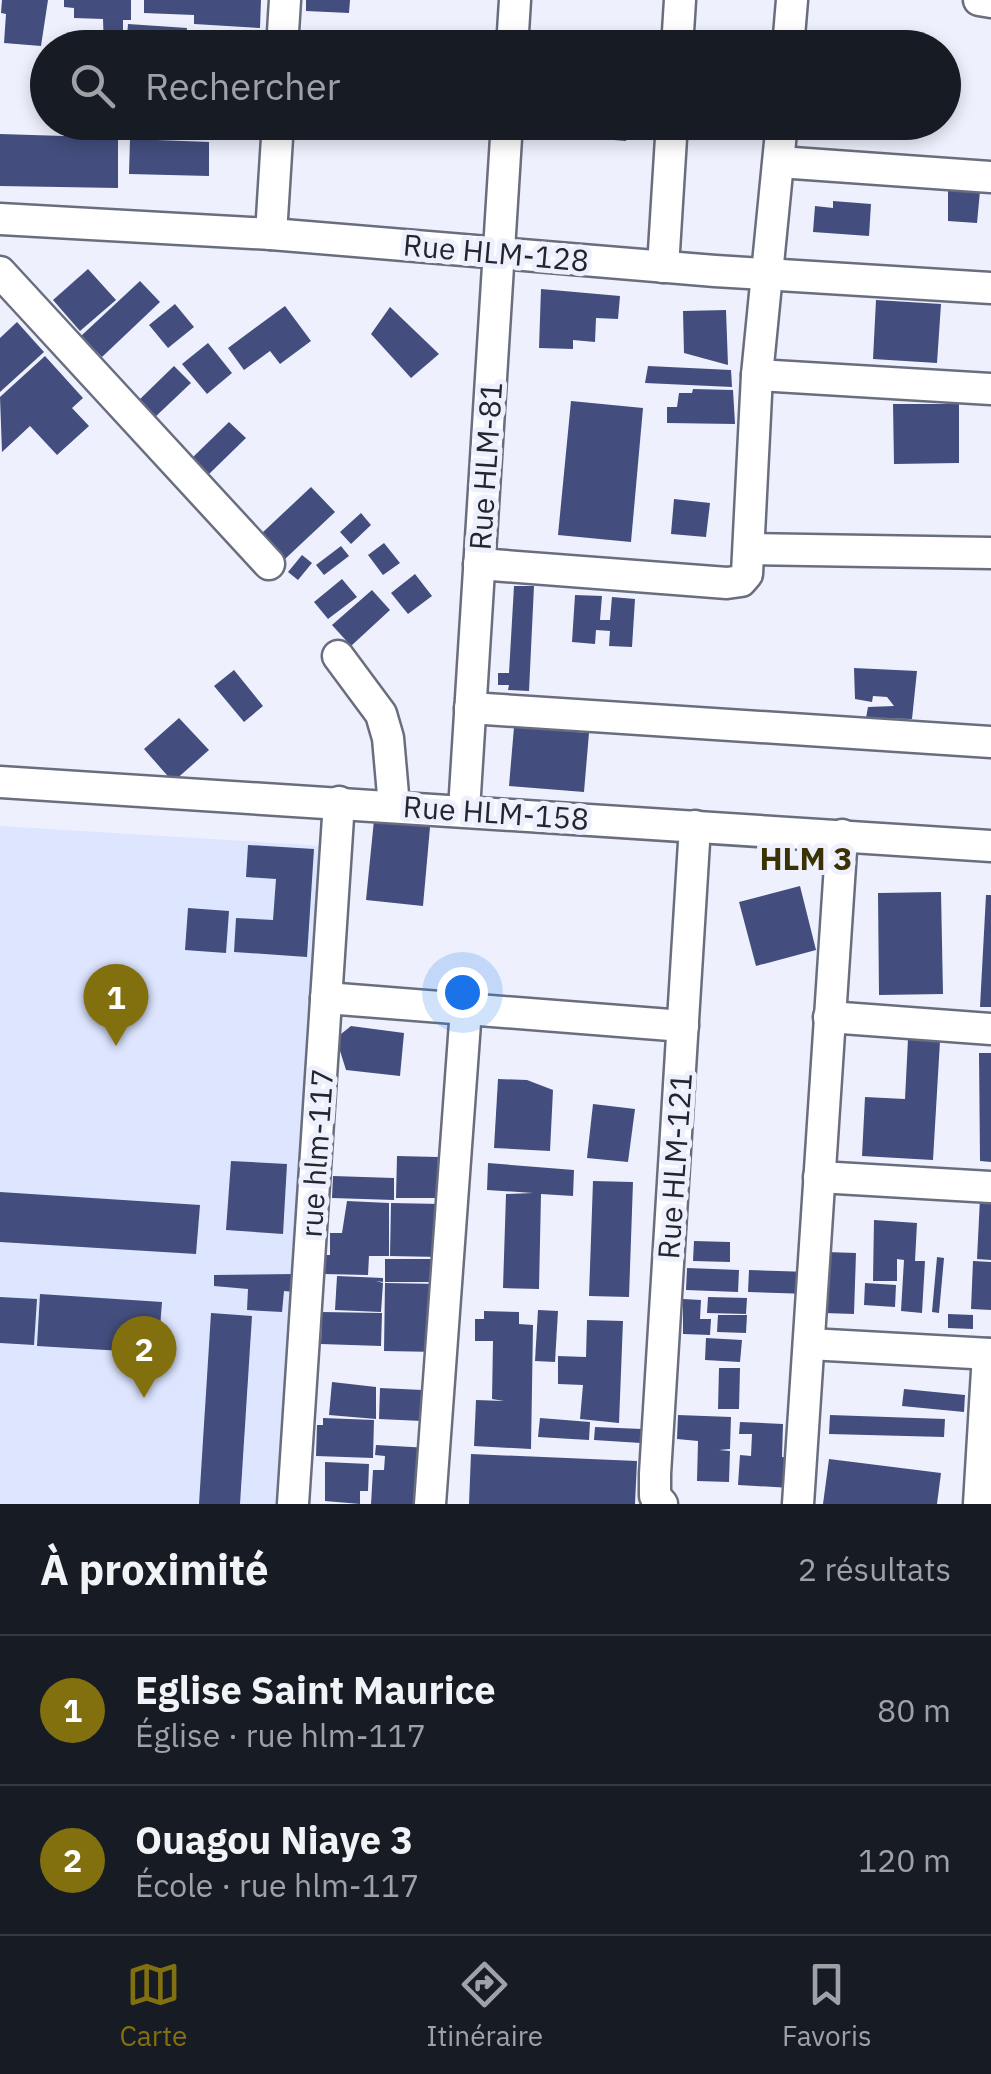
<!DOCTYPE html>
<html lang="fr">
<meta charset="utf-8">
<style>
body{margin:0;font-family:"IBM Plex Sans",sans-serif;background:#242831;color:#f1f3f6}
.you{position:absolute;left:462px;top:992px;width:35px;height:35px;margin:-25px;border:8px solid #fff;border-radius:50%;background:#1a73e8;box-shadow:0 0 0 15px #1a73e833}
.badge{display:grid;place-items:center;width:65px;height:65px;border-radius:50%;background:#82700f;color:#fff;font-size:32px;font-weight:700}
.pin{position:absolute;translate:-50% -82px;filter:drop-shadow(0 2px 5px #0008)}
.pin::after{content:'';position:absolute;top:52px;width:35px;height:30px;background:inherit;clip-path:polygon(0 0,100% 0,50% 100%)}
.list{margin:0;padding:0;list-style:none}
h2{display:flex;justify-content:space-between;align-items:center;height:130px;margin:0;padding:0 40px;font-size:42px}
h2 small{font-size:32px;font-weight:400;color:#9ea1a6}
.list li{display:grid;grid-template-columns:65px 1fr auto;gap:30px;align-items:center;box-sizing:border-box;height:150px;padding:0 40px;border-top:2px solid #363941}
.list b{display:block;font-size:38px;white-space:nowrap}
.list p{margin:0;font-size:32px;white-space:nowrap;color:#9ea1a6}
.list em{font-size:32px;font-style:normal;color:#9ea1a6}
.icon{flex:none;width:55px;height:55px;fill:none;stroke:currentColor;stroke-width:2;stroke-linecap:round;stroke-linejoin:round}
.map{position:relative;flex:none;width:991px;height:1504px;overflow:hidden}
.search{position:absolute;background:#171b24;box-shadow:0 5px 15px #0003;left:30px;right:30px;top:30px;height:110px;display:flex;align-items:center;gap:25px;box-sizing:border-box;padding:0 35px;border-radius:55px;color:#9ea1a6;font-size:38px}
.sheet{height:430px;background:#171b24}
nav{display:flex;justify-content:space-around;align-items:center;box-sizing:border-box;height:140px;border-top:2px solid #363941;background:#171b24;font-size:28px;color:#9ea1a6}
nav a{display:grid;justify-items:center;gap:5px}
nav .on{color:#82700f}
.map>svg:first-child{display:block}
.built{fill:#dde5ff}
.building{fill:#434e7e}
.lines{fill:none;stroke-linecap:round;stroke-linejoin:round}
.street-casing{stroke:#696e7f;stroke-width:35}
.street{stroke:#fff;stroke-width:30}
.labels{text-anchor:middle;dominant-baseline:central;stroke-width:10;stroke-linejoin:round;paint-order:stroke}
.street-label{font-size:30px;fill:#24262d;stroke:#eef1fd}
.neighbourhood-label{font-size:32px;font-weight:bold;fill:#3a3105;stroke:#eef1fd}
</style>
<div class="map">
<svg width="991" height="1504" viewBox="0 0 991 1504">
<rect width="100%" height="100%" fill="#eef1fd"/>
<!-- built -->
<path class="built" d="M0,826L323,846L280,1504H0Z"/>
<!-- building -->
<g class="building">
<path d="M2,0H48L41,46L4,43L6,14L1,13Z"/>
<path d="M64,0H131V20H123V48H104L103,19L74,18V8L64,7Z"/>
<path d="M144,0H261L260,28L194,24V15L144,13Z"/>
<path d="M306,0H350L349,13L306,11Z"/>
<path d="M128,24L187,28L185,48H126Z"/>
<path d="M318,43L395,44V48H311Z"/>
<path d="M435,122H486L485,132L470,140H437Z"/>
<path d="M565,122H618L617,131L627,132L626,141L564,136Z"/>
<path d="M65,123L118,124V188L0,186V134L64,136Z"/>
<path d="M130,139L209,142V176L129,174Z"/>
<path d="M948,189L980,191L977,223L948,221Z"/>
<path d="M833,201L871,204L869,236L813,232L815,206L833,208Z"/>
<path d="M88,269L116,300L80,331L53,300Z"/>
<path d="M140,281L160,302L102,357L81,336Z"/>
<path d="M541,289L620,296L618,319L596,318L595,342L573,340V349L539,348Z"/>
<path d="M876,300L941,304L937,363L873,359Z"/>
<path d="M175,304L194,327L168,348L149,325Z"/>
<path d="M285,306L311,341L280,364L270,351L244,370L228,348Z"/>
<path d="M390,307L439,354L411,378L371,334Z"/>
<path d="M726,310L728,365L684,353L683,311Z"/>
<path d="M17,322L44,352L0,392V338Z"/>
<path d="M208,343L232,373L207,394L182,364Z"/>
<path d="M45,356L83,398L72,408L89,426L57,455L30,426L2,452L0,397Z"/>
<path d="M174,366L191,383L153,419L137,402Z"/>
<path d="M648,366L731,370L732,387L645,383Z"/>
<path d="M693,389L733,390L735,424L667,423V407H677L679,393H692Z"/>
<path d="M571,401L643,408L631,542L558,535Z"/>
<path d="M893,404H959V463L894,464Z"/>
<path d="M229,422L246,438L208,475L191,459Z"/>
<path d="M311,487L335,512L285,559L261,534Z"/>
<path d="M674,499L710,503L706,537L671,534Z"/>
<path d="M361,513L371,525L351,544L340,532Z"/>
<path d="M384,543L400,563L383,575L368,555Z"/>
<path d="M341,546L349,556L324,575L316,565Z"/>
<path d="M302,555L312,563L298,580L288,572Z"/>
<path d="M415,574L432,596L408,614L391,593Z"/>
<path d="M342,579L357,597L328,619L314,602Z"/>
<path d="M514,586H534L529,691L508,690L509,685H498V673H509Z"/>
<path d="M372,590L390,610L351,646L332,625Z"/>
<path d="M575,595L602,596L600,620H610L612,597L635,599L632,647L609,646L610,631L596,630L595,644L572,642Z"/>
<path d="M854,668L917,671L912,719L866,718L868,707L894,706L887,697L873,696L872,702L855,699Z"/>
<path d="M234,670L263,706L244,722L214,686Z"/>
<path d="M179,718L209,750L173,782L144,749Z"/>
<path d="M514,727L589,733L584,792L509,786Z"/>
<path d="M375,810L431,816L423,906L366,900Z"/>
<path d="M248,845L314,849L307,957L234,952L236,918L273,920L276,879L246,877Z"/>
<path d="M800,886L816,950L756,966L739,902Z"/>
<path d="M941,892L943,994L879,995L878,893Z"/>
<path d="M986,895H991V1007H980Z"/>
<path d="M188,908L229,911L226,953L185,950Z"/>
<path d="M351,1026L404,1033L400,1076L346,1070L336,1038Z"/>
<path d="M908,1039L940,1041L933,1160L862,1156L865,1097L905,1099Z"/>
<path d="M979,1053H991V1162L980,1161Z"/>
<path d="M498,1079L527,1080L553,1090L550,1151L494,1148Z"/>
<path d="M593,1104L635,1109L628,1162L587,1158Z"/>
<path d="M397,1156L438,1157L437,1198H396Z"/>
<path d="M231,1161L287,1164L283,1234L226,1230Z"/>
<path d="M488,1163L574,1170L573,1196L541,1194L539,1289L503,1288L506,1194L533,1193L487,1190Z"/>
<path d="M333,1176L394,1178V1200L332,1198Z"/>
<path d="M593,1181L633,1182L629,1297L589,1296Z"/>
<path d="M0,1192L200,1205L196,1254L0,1242Z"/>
<path d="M980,1198L991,1199V1260L977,1259Z"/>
<path d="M347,1201L389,1203V1256H369L368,1275L324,1274V1255H330V1233H342Z"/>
<path d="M391,1203L441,1204L440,1257L390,1256Z"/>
<path d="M874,1220L917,1223L915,1261H925L922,1313L901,1311L904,1260L897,1259V1281H873Z"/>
<path d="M694,1241L730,1242V1262L693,1261Z"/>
<path d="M826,1252L856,1253L854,1314L824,1313Z"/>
<path d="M937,1257L944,1258L939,1313L932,1312Z"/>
<rect x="385" y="1259" width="55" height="23"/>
<path d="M973,1261L991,1262V1310L971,1309Z"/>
<path d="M687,1268L739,1270L738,1292L686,1290Z"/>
<path d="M749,1270L810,1272L809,1294L748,1292Z"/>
<path d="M295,1274L294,1292L284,1291L282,1312L247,1310L248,1289L214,1286V1275Z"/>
<path d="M337,1276L383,1278V1282L376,1281L383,1283L381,1312L335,1310Z"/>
<path d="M385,1283L439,1284L438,1352L384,1351Z"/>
<path d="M865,1283L896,1285L895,1307L864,1305Z"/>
<path d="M40,1294L162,1302L158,1353L37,1346Z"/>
<path d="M0,1297L37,1299L34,1345L0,1343Z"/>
<path d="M708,1297L747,1298L746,1314L707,1313Z"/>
<path d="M683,1299L701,1300L700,1319H711L710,1335L683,1334Z"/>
<path d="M538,1310L558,1311L555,1362L535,1361Z"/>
<path d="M484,1311L519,1312V1324L533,1325L531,1449L474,1446L476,1400L504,1401L492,1399L493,1341H475V1319H484Z"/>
<path d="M322,1312L382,1313L381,1346L321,1344Z"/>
<path d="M211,1313L252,1316L240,1504H199Z"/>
<path d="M948,1314L973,1315V1329L948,1328Z"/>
<path d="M718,1315H747L746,1333L717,1332Z"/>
<path d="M587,1320L623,1321L619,1423L580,1419L583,1385L558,1384V1356L586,1357Z"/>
<path d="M706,1338L742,1340L740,1362L705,1360Z"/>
<path d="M719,1368H740L739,1409H718Z"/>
<path d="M332,1382L376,1387V1419L329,1415Z"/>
<path d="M380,1388L423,1390L422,1421L379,1419Z"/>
<path d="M904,1389L965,1395L964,1412L902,1406Z"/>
<path d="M678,1415L731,1417L730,1449L719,1450L730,1451L729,1482L697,1481L698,1441L677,1439Z"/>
<path d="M830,1415L945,1419L944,1437L829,1434Z"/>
<path d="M323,1418L374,1420L373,1458L316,1456L317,1425H323Z"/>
<path d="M540,1418L590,1422L589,1440L538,1437Z"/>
<path d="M740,1422L783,1424L782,1457L793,1458L791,1488L738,1485L740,1455L751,1456L752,1434H739Z"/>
<path d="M595,1427L642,1429L641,1443L594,1440Z"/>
<path d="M376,1445L429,1448L426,1504H371L373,1470H384L385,1456L375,1455Z"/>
<path d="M471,1454L637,1461L635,1504H469Z"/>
<path d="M829,1459L941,1473L937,1504H823Z"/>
<path d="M325,1462L369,1464L368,1491H360V1504L325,1501Z"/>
</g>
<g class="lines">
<defs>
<g id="street">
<path d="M979,0L991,2"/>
<path d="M282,48L285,0"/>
<path d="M512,48L515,0"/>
<path d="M677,48L680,0"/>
<path d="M788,48L792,0"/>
<path d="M779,162L991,177"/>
<path d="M0,219L271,234L715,271L991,288"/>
<path d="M271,234L278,122"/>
<path d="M663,267L672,122"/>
<path d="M0,272L269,564"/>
<path d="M757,375L991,389"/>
<path d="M749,549L991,553"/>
<path d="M479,564L727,583L741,581L747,574L757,375L782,122"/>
<path d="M338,656L381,714L388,738L394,806"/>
<path d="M470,708L991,742"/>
<path d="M0,782L991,846"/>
<path d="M464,810L507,122"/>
<path d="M326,998L683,1026"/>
<path d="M829,1017L991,1029"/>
<path d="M819,1177L991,1187"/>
<path d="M809,1344L991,1354"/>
<path d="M293,1504L339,802"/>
<path d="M430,1504L466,1009"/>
<path d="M662,1504L655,1496V1474L695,826"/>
<path d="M798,1504L842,835"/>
<path d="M979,1504L988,1354"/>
</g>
</defs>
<!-- street casing -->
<use href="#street" class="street-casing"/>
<!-- street -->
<use href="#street" class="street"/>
</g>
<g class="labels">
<!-- street labels -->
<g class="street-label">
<text transform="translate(496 252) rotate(5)">Rue HLM-128</text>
<text transform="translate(485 466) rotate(-86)">Rue HLM-81</text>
<text transform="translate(496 812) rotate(4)">Rue HLM-158</text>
<text transform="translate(316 1153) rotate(-86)">rue hlm-117</text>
<text transform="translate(674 1166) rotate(-86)">Rue HLM-121</text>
</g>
<!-- neighbourhood labels -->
<g class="neighbourhood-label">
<text x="806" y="858">HLM 3</text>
</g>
</g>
</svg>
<div class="you"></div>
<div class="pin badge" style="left:116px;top:1046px">1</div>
<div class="pin badge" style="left:144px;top:1398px">2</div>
<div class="search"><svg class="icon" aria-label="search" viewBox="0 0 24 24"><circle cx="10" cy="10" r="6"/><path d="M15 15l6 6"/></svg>Rechercher</div>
</div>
<section class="sheet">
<h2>À proximité<small>2 résultats</small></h2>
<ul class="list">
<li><span class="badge">1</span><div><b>Eglise Saint Maurice</b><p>Église · rue hlm-117</p></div><em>80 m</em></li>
<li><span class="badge">2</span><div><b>Ouagou Niaye 3</b><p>École · rue hlm-117</p></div><em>120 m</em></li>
</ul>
</section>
<nav>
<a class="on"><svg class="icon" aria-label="map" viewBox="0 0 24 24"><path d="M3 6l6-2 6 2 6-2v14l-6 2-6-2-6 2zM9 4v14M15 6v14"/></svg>Carte</a>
<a><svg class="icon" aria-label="directions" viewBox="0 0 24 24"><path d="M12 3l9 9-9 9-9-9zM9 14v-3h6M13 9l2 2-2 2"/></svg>Itinéraire</a>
<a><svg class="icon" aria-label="saved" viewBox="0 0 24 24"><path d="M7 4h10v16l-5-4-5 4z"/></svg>Favoris</a>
</nav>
